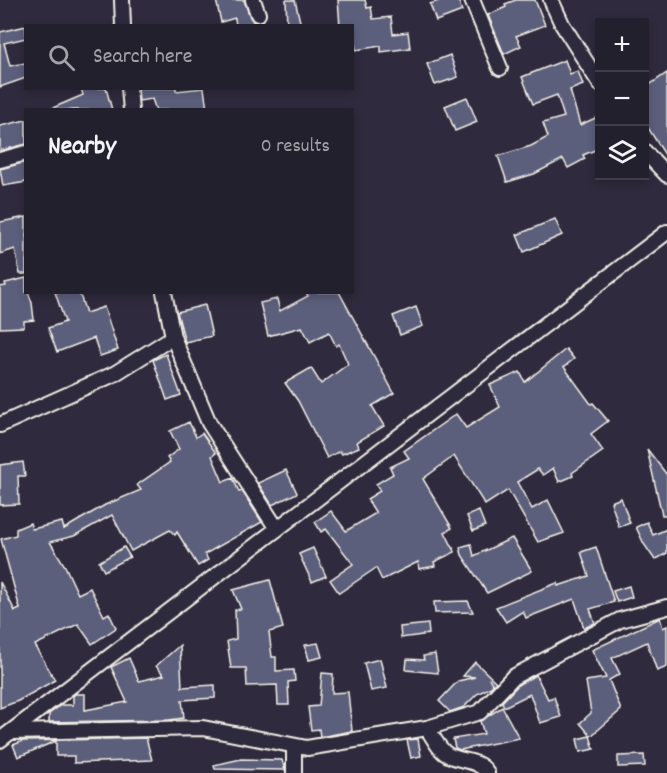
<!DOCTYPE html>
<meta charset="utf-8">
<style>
body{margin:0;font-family:Dekko,sans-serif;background:#2f2d3a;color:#f1f3f6}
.controls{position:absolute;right:18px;top:18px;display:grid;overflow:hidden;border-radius:0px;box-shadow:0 3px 9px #0003}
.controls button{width:54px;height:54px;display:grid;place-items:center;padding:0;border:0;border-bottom:2px solid #403e4a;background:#23202e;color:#f1f3f6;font:30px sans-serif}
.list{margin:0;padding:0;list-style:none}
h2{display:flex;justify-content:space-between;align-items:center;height:78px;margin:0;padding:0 24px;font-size:26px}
h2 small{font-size:20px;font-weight:400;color:#a3a3aa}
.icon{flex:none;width:33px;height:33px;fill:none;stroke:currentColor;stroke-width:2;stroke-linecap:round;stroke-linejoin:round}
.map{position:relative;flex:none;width:667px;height:773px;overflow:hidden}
.search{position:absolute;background:#23202e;box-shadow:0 3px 9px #0003;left:24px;top:24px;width:330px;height:66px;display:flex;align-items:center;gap:15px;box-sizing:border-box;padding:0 21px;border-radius:0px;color:#a3a3aa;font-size:22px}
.panel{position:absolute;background:#23202e;box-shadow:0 3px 9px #0003;left:24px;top:108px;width:330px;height:186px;border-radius:0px}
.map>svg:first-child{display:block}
.building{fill:#5b5f7c;stroke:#f4f1e8;stroke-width:1.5}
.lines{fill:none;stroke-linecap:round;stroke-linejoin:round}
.street-casing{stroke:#f4f1e8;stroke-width:18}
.street{stroke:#2f2a3d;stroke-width:14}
</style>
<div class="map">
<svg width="667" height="773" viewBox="0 0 667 773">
<rect width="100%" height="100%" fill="#2f2a3d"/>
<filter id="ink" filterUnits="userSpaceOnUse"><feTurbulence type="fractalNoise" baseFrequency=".0167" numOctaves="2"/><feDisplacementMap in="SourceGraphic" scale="12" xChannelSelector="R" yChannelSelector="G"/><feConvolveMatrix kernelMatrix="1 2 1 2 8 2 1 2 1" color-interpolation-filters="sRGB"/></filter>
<g filter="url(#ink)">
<!-- building -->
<g class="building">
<path d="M216,0H244L250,17L256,26H236L235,18L221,22Z"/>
<path d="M286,0H295L301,26H287Z"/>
<path d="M338,0H365L367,8L371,7L373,19L391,17L393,34L408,32L410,48L381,52V46L356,50L352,26H340Z"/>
<path d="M441,0H458L462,11L436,21L430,4Z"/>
<path d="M516,0H535L545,25L516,36L521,46L504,54L488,15L506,7L505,4Z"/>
<path d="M26,26V38L4,43L10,66L26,63V78L0,87V32Z"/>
<path d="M450,55L458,77L435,85L427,64Z"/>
<path d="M565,60L570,74L578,71L583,85L570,90L580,125L600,116V148L583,155L585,159L568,168L563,159L534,174L507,182L498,156L531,146L548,137L543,123L564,117L557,95L533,104L522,77Z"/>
<path d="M667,73V158L645,123V88Z"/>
<path d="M81,88H106L112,110H48L83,95Z"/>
<path d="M138,88H176V91L204,88L207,110H156L152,99L139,101Z"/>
<path d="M467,97L477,122L455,131L445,106Z"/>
<path d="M26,120V144L0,151V126Z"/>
<path d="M26,162V182L3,186L0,169Z"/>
<path d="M26,217V274H20L15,249L0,254V222Z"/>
<path d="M555,219L562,235L524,252L517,235Z"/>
<path d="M26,278V292H28L32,303L34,320L24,321V327L0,328V287L6,286L5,283Z"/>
<path d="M55,292H79L86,313L104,307L118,350L100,356L94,338L57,352L48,328L65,322Z"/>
<path d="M306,292H339L394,393L372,406L384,426L357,442L359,447L342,454L340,451L327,458L298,401L285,383L311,368L321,384L348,364L339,344L336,346L329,332L310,342L302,327L268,336L260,303L277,299L280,311L308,296Z"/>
<path d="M205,305L212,336L185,342L177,312Z"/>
<path d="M416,307L423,326L400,335L393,316Z"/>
<path d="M566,349L574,359L564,367L591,404L593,403L608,421L591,434L603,451L572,473L573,476L559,482L553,468L543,475L538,469L517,482L532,509L548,500L564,533L538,542L508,490L485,505L454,456L423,479L452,528L445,532L455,552L434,562L435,566L419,569L418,562L382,580L376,568L339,593L330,580L353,564L326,529L321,532L315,522L331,511L346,531L376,513L367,499L380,491L376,484L393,474L390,467L409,458L404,451L456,414L466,428L500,407L490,385L520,372L525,382Z"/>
<path d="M166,354L181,395L167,400L153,360Z"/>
<path d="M189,422L196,437L202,433L216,453L212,456L223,482L233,478L239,492L242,491L262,522L205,554L208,560L198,566L177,532L175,535L170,530L131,551L112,515L74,536L50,542L65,566L78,594L90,588L104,616L109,613L116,628L92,644L78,624L35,645L55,680L18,701L0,708V582L15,611L20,609L1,539L16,535V529L30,523L32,529L62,522L64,529L105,505L141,490L137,485L170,462L167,458L179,449L170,431Z"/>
<path d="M647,449L667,475V515H662Z"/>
<path d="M23,462L25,476H18L19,504L0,505V465Z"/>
<path d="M286,470L297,493L272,505L258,483Z"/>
<path d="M621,498L630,523L619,527L611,502Z"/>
<path d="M479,511L485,526L473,531L467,516Z"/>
<path d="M647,522L653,535L667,529V553L655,560L644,544L636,527Z"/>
<path d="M512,538L532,571L487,593L462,555L460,547L471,544L474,556Z"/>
<path d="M124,547L130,557L104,571L99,562Z"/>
<path d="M596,547L614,602L590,609L595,623L584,628L574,599L526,618L523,611L506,622L496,607L557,583L558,586L589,576L581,552Z"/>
<path d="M313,548L326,576L312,582L299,554Z"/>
<path d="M270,580L283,628L269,632L272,657H276V671L294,670L295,681L288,682L289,705H278L277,685L247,686L246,668H231L227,641L236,639L235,610L241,609L233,590Z"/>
<path d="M629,586L632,597L617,602L613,591Z"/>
<path d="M468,601L473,612L435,613L434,602Z"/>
<path d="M660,618L663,628L667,626V667L657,671L647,642L612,658L620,674L609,680L621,710L591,736L580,723L591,713L586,681L606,678L592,650Z"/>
<path d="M428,624L429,634L401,638L400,627Z"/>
<path d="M318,643L322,657L309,660L305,645Z"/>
<path d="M180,645L182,687L215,685V698L182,700L184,718L169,720L49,722V714L61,705H73V696L75,694H85V710L127,702L111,667L129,658L139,681L164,675L156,666Z"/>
<path d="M435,654L438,673L406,670L407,659L424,660L423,656Z"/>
<path d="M380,659L387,688L371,691L364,663Z"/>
<path d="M475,662L496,682L493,685L489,678L493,685L491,687L477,694L464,707L450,712L439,701L458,681L475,677L463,676Z"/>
<path d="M322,673L333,674L332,693L348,692L352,731L320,737L319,729L311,730L308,707L319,706Z"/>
<path d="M536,675L548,699L554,697L561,717L540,723L530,694L504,707L502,702L519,684Z"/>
<path d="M502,707L519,738L460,750L455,748L453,739L484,734L480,721Z"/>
<path d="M590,736L594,749L580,752L577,739Z"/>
<path d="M146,738L152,760L74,763V756H56V741L18,757L13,745L23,741Z"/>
<path d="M418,739L421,756L411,758L407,740Z"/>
<path d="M644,755L645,766L618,767V756Z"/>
<path d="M241,759L282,760L285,770L215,769L214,765Z"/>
</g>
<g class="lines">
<defs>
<g id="street">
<path d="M122,0L123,26"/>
<path d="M253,0L258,14"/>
<path d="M472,0L500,68"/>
<path d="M551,0L562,24L600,84"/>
<path d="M129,88L131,110"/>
<path d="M644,151L667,175"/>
<path d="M0,160L26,153"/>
<path d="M164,292L173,337L209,423L277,529"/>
<path d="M0,425L114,374L173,337"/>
<path d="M427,728C433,737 439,750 448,755C461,762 479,759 487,773"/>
<path d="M12,732L203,728L307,748L427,728L480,712L513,677L620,620L667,607"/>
<path d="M0,740L667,232"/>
<path d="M294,747V773"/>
</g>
</defs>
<!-- street casing -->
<use href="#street" class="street-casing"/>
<!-- street -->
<use href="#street" class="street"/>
</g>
</g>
</svg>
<div class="controls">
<button>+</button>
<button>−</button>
<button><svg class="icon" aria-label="layers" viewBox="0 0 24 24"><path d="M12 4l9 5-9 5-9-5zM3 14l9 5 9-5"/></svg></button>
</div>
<div class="search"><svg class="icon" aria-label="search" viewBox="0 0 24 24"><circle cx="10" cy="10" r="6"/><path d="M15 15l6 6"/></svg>Search here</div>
<section class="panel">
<h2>Nearby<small>0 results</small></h2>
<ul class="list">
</ul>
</section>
</div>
